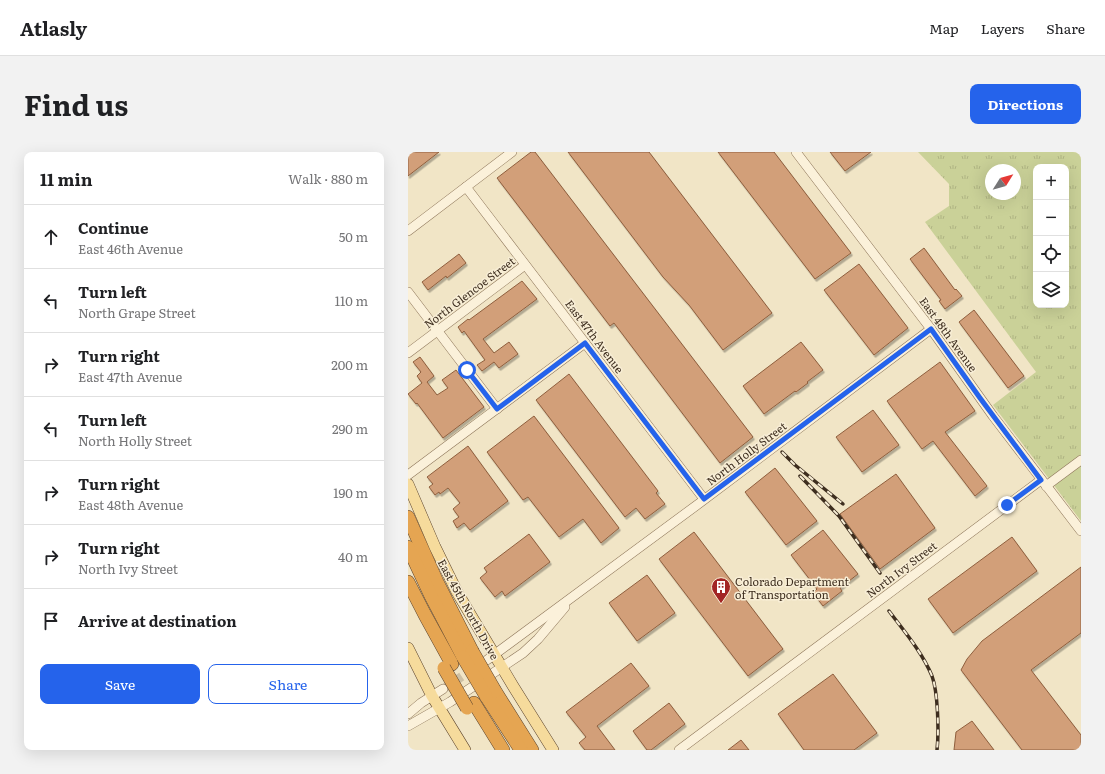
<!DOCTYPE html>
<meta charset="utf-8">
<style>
body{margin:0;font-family:Literata,serif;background:#f2f2f2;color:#202124}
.controls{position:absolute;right:12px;top:12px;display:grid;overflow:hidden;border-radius:8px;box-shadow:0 4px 16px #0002}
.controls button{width:36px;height:36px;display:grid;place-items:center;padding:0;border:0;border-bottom:1px solid #e0e0e0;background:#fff;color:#202124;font:20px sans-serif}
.compass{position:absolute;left:577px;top:12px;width:36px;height:36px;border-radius:50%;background:#fff;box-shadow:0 4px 16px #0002;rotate:53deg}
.stop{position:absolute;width:12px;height:12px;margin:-9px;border:3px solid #2563eb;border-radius:50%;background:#fff}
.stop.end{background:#2563eb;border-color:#fff;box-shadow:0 1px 4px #0008}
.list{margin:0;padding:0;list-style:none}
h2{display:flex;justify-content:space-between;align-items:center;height:52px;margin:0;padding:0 16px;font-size:17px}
h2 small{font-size:13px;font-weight:400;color:#757577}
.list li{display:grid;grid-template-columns:26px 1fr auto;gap:12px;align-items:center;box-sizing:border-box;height:64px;padding:0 16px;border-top:1px solid #e0e0e0}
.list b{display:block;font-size:15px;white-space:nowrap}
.list p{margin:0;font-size:13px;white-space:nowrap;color:#757577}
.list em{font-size:13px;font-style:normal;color:#757577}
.actions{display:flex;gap:8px;padding:12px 16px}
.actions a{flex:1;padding:9px 0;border:1px solid #2563eb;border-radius:8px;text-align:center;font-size:14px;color:#2563eb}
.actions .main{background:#2563eb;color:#fff}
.icon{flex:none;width:22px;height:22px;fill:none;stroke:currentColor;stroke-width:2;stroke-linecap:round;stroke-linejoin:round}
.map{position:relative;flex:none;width:673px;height:598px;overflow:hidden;border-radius:8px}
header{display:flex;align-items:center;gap:24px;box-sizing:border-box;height:56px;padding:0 20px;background:#fff;border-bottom:1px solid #e0e0e0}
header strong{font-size:19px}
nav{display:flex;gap:22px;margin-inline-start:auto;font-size:14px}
.intro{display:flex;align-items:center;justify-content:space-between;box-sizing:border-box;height:96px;padding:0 24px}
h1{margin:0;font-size:28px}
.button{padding:10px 18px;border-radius:8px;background:#2563eb;color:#fff;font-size:14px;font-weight:700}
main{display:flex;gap:24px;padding:0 24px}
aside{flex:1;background:#fff;border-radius:8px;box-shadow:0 4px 16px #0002}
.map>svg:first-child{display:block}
.grass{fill:url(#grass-tufts);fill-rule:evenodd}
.building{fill:#d29f79;stroke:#8f5f3e;filter:url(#shadow)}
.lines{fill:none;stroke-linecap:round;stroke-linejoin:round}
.minor-tunnel{stroke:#cdc0a5;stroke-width:9;stroke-dasharray:9 4.5;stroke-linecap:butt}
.minor-casing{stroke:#8e765a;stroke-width:10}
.major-casing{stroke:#5c442e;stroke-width:12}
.highway-casing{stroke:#5c442e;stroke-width:14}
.minor{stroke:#fbf1da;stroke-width:9}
.major{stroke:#f6db9c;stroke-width:11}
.highway{stroke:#e5a552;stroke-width:13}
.rail-casing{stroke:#3e2e1f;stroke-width:3.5}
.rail{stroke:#f8eed6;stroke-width:2;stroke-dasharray:6;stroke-linecap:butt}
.highway-bridge-casing{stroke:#5c442e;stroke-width:14;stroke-linecap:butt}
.highway-bridge{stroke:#e5a552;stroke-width:13}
.route{stroke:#2563eb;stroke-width:5}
.labels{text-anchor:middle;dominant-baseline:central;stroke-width:3;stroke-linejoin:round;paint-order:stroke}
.street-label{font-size:11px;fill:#3e2e1f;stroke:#f8eed6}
.poi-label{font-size:11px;fill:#3e2e1f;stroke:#f8eed6;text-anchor:start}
</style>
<header>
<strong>Atlasly</strong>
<nav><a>Map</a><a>Layers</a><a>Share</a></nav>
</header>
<div class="intro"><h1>Find us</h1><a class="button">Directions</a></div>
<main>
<aside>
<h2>11 min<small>Walk · 880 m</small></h2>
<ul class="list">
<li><svg class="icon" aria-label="ahead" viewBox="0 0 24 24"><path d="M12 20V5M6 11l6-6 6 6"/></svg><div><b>Continue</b><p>East 46th Avenue</p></div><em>50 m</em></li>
<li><svg class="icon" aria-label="left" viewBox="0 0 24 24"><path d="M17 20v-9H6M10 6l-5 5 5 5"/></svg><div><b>Turn left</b><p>North Grape Street</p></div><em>110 m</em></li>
<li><svg class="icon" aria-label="right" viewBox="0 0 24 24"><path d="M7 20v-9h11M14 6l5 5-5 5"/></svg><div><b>Turn right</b><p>East 47th Avenue</p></div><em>200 m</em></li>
<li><svg class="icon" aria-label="left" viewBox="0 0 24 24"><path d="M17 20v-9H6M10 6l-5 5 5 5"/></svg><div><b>Turn left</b><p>North Holly Street</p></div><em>290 m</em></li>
<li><svg class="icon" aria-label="right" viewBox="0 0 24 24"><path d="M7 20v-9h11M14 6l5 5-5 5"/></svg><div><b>Turn right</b><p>East 48th Avenue</p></div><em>190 m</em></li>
<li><svg class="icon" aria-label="right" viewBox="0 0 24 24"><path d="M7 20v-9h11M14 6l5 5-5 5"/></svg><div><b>Turn right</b><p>North Ivy Street</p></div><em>40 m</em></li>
<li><svg class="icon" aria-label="arrive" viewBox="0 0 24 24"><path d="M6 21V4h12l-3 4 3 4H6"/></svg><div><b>Arrive at destination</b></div></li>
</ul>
<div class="actions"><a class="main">Save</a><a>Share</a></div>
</aside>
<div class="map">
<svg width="673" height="598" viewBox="0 0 673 598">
<defs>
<pattern id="grass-tufts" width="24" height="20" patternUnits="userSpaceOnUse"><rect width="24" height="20" fill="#cad198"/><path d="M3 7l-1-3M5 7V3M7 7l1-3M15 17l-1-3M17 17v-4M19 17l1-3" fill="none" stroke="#afb483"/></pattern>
<filter id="shadow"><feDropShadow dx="1.5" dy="2.5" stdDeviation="0" flood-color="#0004"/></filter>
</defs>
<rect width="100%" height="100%" fill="#f1e5c6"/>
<!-- grass -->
<path class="grass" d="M510,0H673V369L585,253L628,220L517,70L541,54V32ZM628,15H658V153H628ZM583,18H607V42H583Z"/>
<!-- building -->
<g class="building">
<path d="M0,0H31L0,24Z"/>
<path d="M123,0H127L345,285L312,311L206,171L202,174L89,26Z"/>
<path d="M160,0H241L364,161L315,198L281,153L255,125Z"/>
<path d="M310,0H366L443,101L407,127Z"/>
<path d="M422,0H463L437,19Z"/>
<path d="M516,96L547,138L548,137L554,144L537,157L531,149L533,148L502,107Z"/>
<path d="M51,102L58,111L39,126L38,124L20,138L14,130Z"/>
<path d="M451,112L500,176L466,203L416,138Z"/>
<path d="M114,129L129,147L75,187L86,201L101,190L110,202L91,216L86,210L74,219L69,213L77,208L56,179L54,181L50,175L60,167L61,168Z"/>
<path d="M566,158L616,224L600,236L551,170Z"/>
<path d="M393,190L415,218L399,230L400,231L388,240L387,239L356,262L335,234Z"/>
<path d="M12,205L26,224L19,230L29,243L40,236L34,228L48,218L76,255L35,286L9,251L8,252L0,242L14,231L9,224L13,220L5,210Z"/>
<path d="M532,210L567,259L537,280L579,334L567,344L525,289L514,297L479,249Z"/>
<path d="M161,222L250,339L248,341L257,352L237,367L228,356L217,365L128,248Z"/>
<path d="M465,258L491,293L454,320L428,285Z"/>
<path d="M126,264L211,376L193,391L175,367L151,385L120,345L115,348L79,300Z"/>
<path d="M60,294L100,349L62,378L56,371L49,376L45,369L51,365L45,357L52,351L40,336L32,342L31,340L27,343L21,335L25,332L19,325Z"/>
<path d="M367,316L409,369L378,393L337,340Z"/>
<path d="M488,322L527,376L472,417L432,362Z"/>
<path d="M415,378L450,422L432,436L434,439L415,454L405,441L409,437L383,403Z"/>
<path d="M286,380L375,497L340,524L251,407Z"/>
<path d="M121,382L142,410L97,444L94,439L87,445L72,426L79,420L76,416Z"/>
<path d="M604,385L629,419L545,481L520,447Z"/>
<path d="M673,415V481L623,518L673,583V598H614L553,518L559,507L574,489Z"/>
<path d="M239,423L267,461L229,489L201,451Z"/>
<path d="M223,511L241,534L189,574L207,598H177L171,591L178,585L158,560Z"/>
<path d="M425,522L469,581L446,598H396L370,562Z"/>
<path d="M261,551L277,572L243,598H239L225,579Z"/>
<path d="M564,569L586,598H546L548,580Z"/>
<path d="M333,588L341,598H320Z"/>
</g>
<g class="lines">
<!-- minor-tunnel -->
<path class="minor-tunnel" d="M35,537L68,515"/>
<defs>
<g id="minor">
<path d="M388,0L523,177L585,264L673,379"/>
<path d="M58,35L296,347"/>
<path d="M0,79L104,0"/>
<path d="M0,140L89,257"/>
<path d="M0,201L117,113"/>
<path d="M0,323L177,191"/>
<path d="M638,334L673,308"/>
<path d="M79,508L293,350L523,177"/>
<path d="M0,562L13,551L35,537"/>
<path d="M0,574L42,550L115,501L130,487L157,455"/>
<path d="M271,598L633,328"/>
</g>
<g id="major">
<path d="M0,332L27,395L49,440L105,534L145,598"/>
<path d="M0,496L24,544L57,598"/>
</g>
<g id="highway">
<path d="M0,365L29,430L64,499"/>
<path d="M0,395L23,444L55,505"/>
<path d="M0,430L17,463L44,512"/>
<path d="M87,539L124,598"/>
<path d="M78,544L113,598"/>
<path d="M66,551L95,598"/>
</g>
</defs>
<!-- minor casing -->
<use href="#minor" class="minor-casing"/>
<!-- major casing -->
<use href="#major" class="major-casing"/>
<!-- highway casing -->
<use href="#highway" class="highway-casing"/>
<!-- minor -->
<use href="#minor" class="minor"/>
<!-- major -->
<use href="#major" class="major"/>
<!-- highway -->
<use href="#highway" class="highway"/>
<defs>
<g id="rail">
<path d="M374,300L387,313L435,352"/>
<path d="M392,324L431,364L472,421"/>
<path d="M481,459C496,479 514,500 524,524C530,540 531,580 529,598"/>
</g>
</defs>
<!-- rail casing -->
<use href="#rail" class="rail-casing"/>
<!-- rail -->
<use href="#rail" class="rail"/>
<defs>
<g id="highway-bridge">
<path d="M64,499L87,539"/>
<path d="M55,505L78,544"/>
<path d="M36,516L59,556"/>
</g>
</defs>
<!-- highway-bridge casing -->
<use href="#highway-bridge" class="highway-bridge-casing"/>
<!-- highway-bridge -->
<use href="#highway-bridge" class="highway-bridge"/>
</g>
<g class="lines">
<!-- route -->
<path class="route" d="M59,218L89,257L177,191L296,347L523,177L572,246L633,328L599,353"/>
</g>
<!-- icons -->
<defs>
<symbol id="building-pin" viewBox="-11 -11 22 30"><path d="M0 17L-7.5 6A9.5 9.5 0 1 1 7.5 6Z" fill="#a22525" stroke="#f8eed6"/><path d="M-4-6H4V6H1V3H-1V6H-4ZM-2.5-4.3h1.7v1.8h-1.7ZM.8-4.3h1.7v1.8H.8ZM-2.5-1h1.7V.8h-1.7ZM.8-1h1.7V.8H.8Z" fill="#fff"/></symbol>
</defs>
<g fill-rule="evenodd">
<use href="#building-pin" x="302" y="424" width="22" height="30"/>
</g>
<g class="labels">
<!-- street labels -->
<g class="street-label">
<text transform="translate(61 140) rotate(-37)">North Glencoe Street</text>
<text transform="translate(541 182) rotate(54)">East 48th Avenue</text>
<text transform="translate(187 184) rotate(53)">East 47th Avenue</text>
<text transform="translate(338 301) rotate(-37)">North Holly Street</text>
<text transform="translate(493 417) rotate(-37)">North Ivy Street</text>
<text transform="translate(61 457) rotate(61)">East 45th North Drive</text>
</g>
<!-- poi labels -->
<g class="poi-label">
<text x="327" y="429">Colorado Department<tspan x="327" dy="13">of Transportation</tspan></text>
</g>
</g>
</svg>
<div class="controls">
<button>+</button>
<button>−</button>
<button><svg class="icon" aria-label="locate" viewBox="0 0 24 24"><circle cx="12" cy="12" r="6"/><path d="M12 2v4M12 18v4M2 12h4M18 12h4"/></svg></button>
<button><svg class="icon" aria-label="layers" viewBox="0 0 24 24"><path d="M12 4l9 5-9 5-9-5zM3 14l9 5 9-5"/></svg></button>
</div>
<svg class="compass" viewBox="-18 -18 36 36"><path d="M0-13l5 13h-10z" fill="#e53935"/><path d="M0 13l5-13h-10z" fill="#757577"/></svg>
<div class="stop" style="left:59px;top:218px"></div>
<div class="stop end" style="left:599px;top:353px"></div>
</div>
</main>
